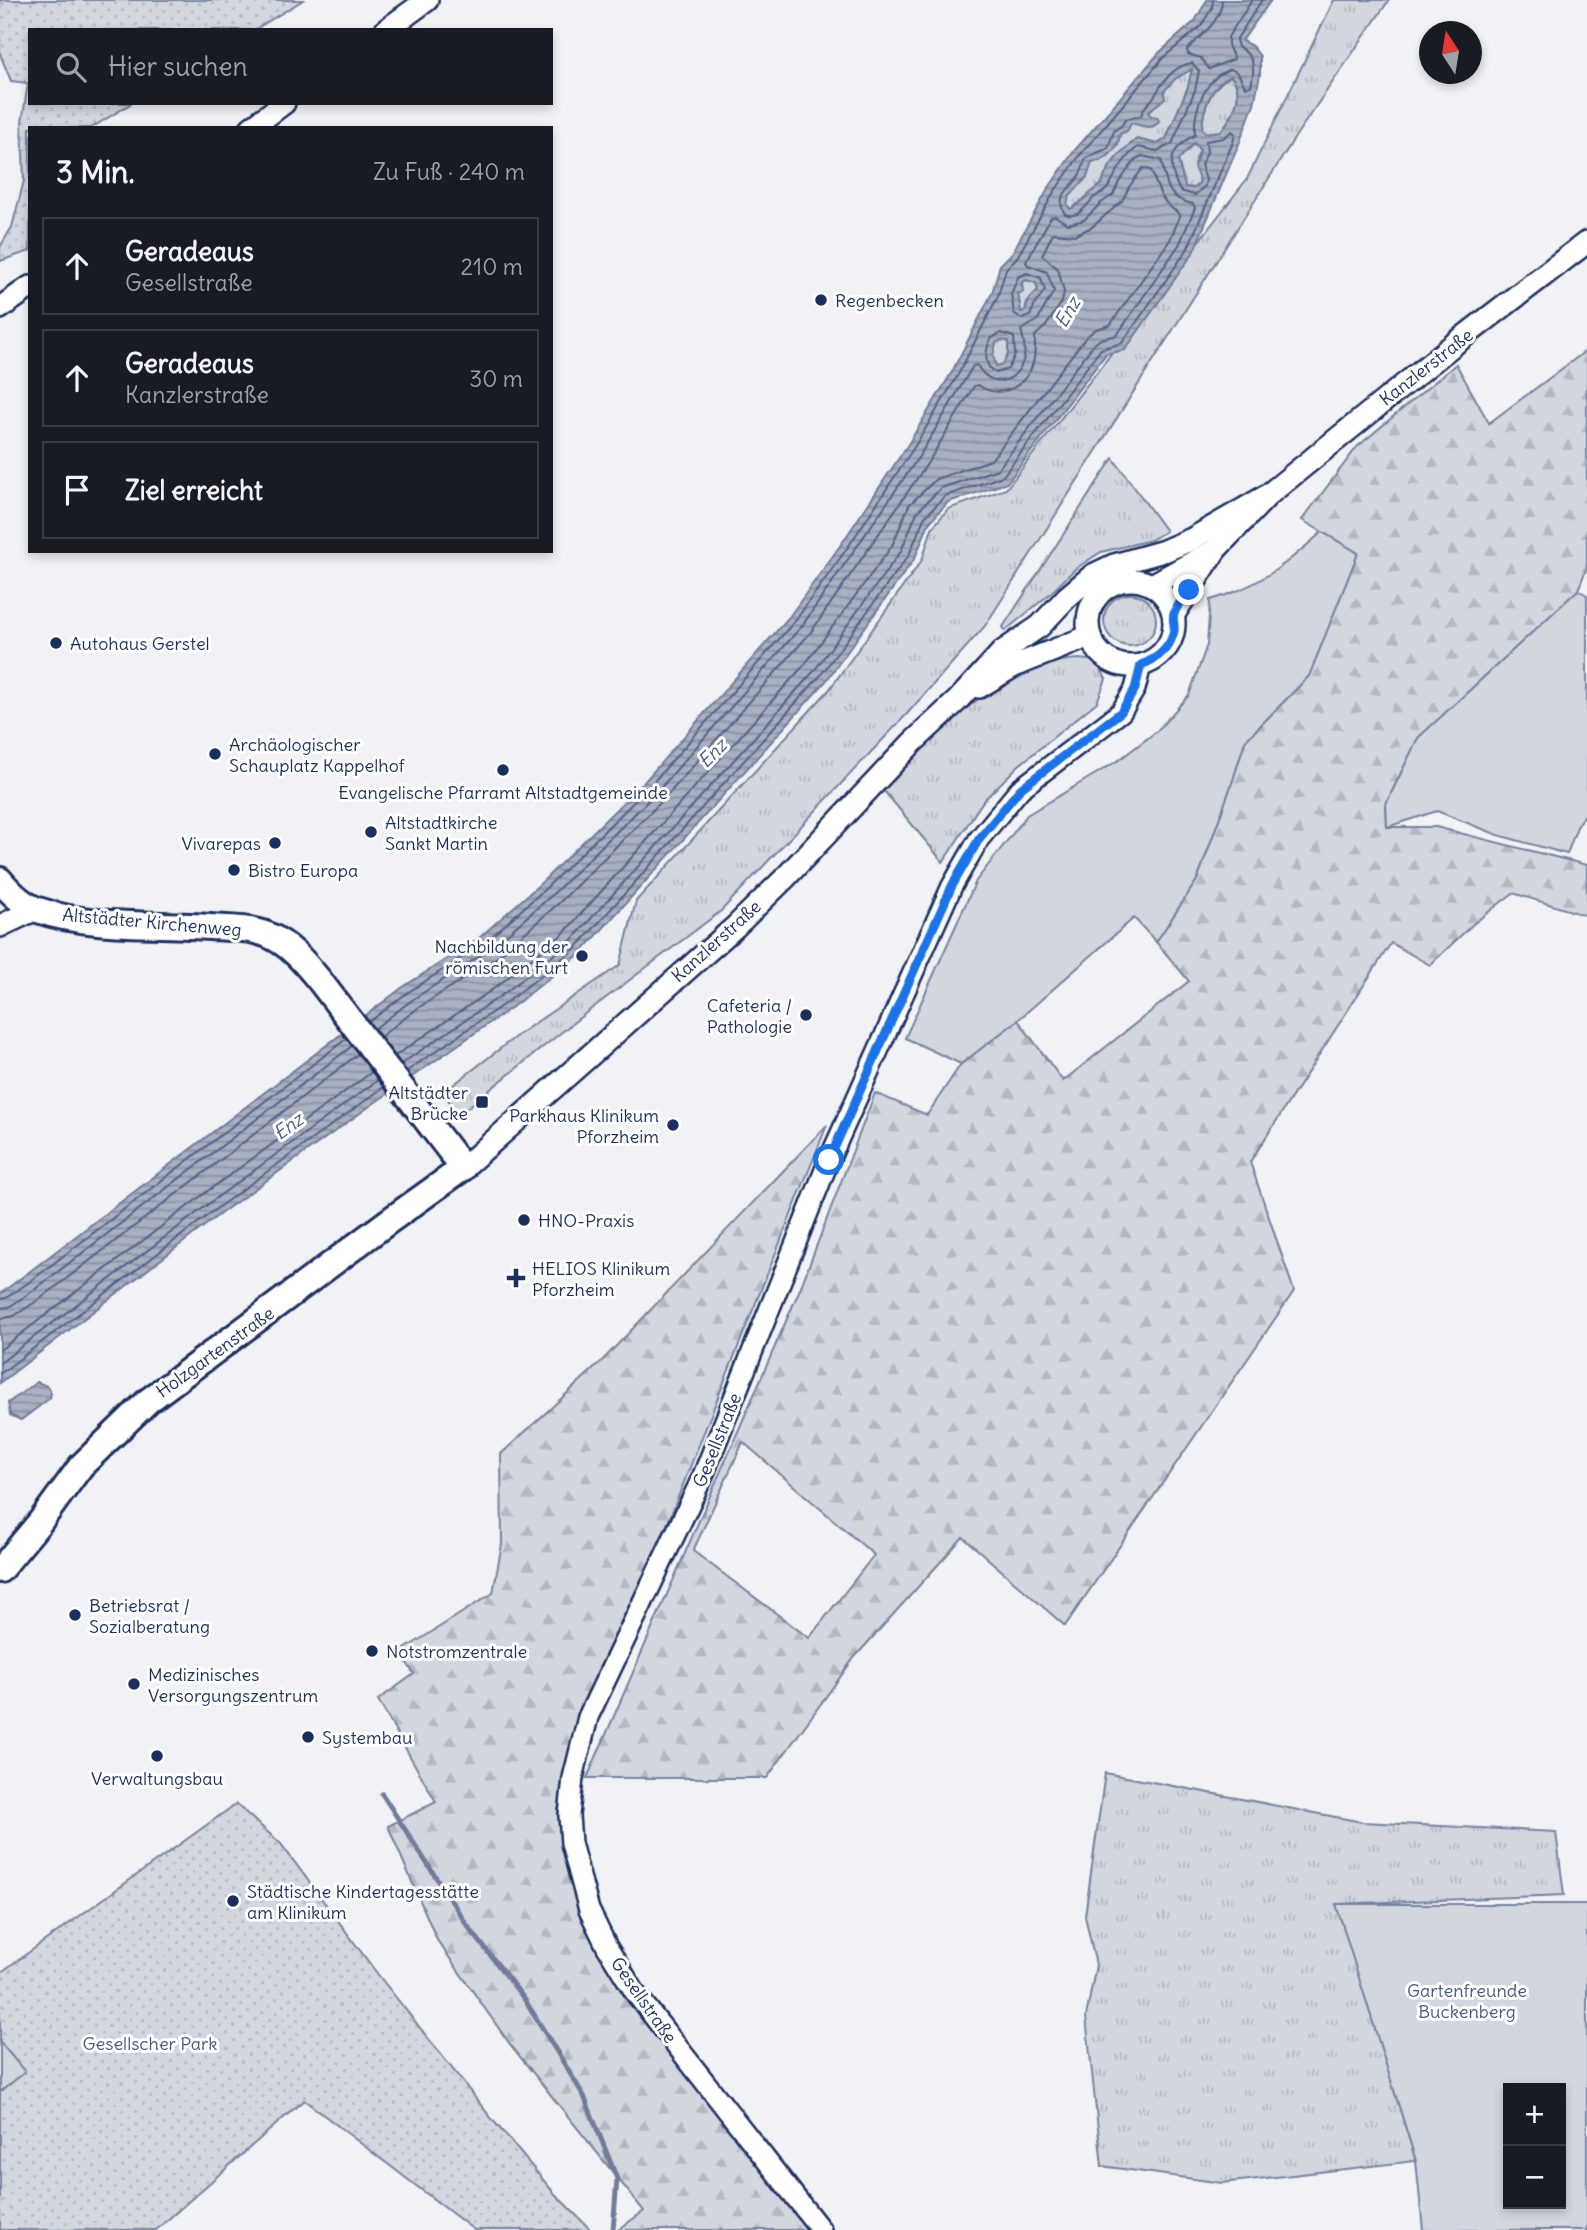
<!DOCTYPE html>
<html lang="de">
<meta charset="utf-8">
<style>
body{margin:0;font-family:Delius,sans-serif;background:#242831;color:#f1f3f6}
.controls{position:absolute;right:21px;bottom:21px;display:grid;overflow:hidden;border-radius:0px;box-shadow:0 4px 10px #0003}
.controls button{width:63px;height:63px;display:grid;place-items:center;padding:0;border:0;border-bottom:2px solid #363941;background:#171b24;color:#f1f3f6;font:35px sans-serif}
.compass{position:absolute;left:1419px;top:21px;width:63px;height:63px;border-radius:50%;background:#171b24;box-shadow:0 4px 10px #0003;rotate:348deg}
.stop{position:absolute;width:21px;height:21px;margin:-16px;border:5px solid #1a73e8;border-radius:50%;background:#fff}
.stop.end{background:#1a73e8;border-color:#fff;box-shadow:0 2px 7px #0008}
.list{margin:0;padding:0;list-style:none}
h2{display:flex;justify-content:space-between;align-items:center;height:91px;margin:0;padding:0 28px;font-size:30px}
h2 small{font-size:23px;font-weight:400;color:#9ea1a6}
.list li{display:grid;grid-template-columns:46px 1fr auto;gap:21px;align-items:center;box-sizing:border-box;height:98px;margin:0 14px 14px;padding:0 14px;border:2px solid #363941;border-radius:0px}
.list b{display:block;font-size:26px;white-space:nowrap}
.list p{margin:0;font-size:23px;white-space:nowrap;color:#9ea1a6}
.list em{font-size:23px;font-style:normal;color:#9ea1a6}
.icon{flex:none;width:38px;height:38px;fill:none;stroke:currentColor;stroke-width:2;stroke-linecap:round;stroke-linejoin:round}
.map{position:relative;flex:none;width:1587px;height:2230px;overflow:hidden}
.search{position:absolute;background:#171b24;box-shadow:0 4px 10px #0003;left:28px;top:28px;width:525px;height:77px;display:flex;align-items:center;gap:18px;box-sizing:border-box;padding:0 24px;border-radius:0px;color:#9ea1a6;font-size:26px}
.panel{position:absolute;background:#171b24;box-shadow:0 4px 10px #0003;left:28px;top:126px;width:525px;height:427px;border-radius:0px}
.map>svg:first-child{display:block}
.grass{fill:url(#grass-tufts);stroke:#76829e;stroke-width:2}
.forest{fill:url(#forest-firs);stroke:#76829e;stroke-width:2;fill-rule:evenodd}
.park{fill:url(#park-dots);stroke:#76829e;stroke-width:2}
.garden{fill:#d2d6df;stroke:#76829e;stroke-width:2;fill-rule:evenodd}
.water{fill:url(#water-rules);stroke:#707c9a;stroke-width:2;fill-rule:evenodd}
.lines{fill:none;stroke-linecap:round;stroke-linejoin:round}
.shore{stroke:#536386;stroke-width:2}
.stream{stroke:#707c9a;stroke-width:5}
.tertiary-casing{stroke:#1b2f5e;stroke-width:24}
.secondary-casing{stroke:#1b2f5e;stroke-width:26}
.primary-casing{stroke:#1b2f5e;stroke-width:30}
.tertiary{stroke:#fff;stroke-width:19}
.secondary{stroke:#fff;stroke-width:21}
.primary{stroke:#fff;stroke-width:24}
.route{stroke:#1a73e8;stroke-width:9}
.poi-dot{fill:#1b2f5e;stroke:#fff;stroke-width:2.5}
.labels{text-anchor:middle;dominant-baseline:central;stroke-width:6;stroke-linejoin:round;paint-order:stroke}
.poi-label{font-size:18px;fill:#1b2f5e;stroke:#fff;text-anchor:start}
.street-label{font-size:18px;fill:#1b2f5e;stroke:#fff}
.park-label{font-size:18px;fill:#49597e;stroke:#fff}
.water-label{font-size:19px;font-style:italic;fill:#4c5c81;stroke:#fff}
</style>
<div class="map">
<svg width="1587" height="2230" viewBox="0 0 1587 2230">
<defs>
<pattern id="grass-tufts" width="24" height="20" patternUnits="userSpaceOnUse" patternTransform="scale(1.75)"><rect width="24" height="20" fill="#d2d6df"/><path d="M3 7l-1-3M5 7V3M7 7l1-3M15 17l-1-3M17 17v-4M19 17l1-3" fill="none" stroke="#b4b8c2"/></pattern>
<pattern id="forest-firs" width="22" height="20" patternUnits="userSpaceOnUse" patternTransform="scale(1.75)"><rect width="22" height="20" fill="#d2d6df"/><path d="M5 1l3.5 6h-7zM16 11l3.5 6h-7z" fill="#b4b8c2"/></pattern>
<pattern id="park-dots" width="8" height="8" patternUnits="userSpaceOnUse" patternTransform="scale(1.75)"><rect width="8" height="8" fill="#d2d6df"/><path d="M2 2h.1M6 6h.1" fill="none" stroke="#b4b8c2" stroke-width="1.8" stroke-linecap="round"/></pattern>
<pattern id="water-rules" width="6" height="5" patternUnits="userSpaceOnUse" patternTransform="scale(1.75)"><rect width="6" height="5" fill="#a8b0c2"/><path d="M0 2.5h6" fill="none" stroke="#8890a1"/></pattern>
</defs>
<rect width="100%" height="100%" fill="#f1f2f5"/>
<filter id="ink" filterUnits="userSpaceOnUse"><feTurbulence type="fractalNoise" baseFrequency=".0143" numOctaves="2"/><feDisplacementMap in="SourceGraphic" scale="14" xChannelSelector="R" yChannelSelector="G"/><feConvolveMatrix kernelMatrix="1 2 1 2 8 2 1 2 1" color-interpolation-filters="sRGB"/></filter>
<g filter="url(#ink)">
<!-- grass -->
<g class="grass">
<path d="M1334,0H1389L1299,131L985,626L906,715L721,911L578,1019L457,1116L444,1092L519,1034L620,965L636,901L829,690L922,560L932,528L948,509L1006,489L1247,179Z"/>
<path d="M1192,69L1188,87L1166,139L1157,144L1137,139C1122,150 1107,166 1102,184C1090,191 1082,204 1070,209L1067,204L1069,197L1087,177L1092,162L1100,161L1118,145L1120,134L1131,123L1136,124L1151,116L1148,112L1164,98V91L1175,79Z"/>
<path d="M1231,76C1245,94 1233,116 1221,131L1205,133L1202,129C1203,108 1211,85 1231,76Z"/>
<path d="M1194,143L1200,150L1194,163L1200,182L1194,188L1185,187L1178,160Z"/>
<path d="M1026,280L1036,283L1038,290L1027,303L1025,311L1021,312L1018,294L1022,281Z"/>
<path d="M1001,340L1009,341L1008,354L1003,365L996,366L992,356L996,343Z"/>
<path d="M1113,458L1166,531L1151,540L1101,552L1075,569L1052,592L1005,631L1003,627Z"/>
<circle cx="1130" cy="620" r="26"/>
<path d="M1079,659L1097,661L1106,679L1097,702L1018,766L983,801L943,862L880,786C937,735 998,663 1079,659Z"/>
<path d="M1105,1773L1362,1822L1556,1832L1564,1895L1337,1904L1416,2161L1222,2183L1102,2166L1086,2017L1096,1965L1085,1916Z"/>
</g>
<!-- forest -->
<g class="forest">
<path d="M1587,350V567L1578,590L1418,738L1386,804L1387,827H1436L1587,865V916L1513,893L1473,924L1430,965L1391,943L1250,1162L1294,1291L1065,1626L963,1537L854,1658L767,1778H587L800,1289L875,1093L927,1115L961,1064L1018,1020L1063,1081L1189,981L1156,942L1197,880L1232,783L1245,741L1309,676L1358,553L1302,520L1357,447L1456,364L1489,423ZM743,1442L874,1555L809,1638L693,1551Z"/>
<path d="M827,1125L666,1527L577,1716L558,1810L571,1874L595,1942L712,2107L810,2230H618L644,2211L509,2043L437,1940L388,1826L436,1802L378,1700L414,1674L400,1652L493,1593L502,1544L501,1454L600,1363Z"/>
</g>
<!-- park -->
<g class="park">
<path d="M0,0H303L254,30H30V103H132L91,128H30V251L0,261V247L12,227L24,181L22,122L28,83L11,81L0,54Z"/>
<path d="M236,1804L281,1844L379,1976L492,2119L555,2194L591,2230H474L304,2100L156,2230H0V1973Z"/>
</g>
<!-- garden -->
<g class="garden">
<path d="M1322,532L1358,553L1309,676L1245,741L1232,783L1197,880L1156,942L1134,918L1018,1020L961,1064L905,1038L976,881L1027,815L1119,760L1157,731L1189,695L1207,645L1210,600C1259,587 1285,565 1322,532Z"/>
<path d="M1578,590L1587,595V811L1577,827L1567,854L1498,835L1437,811L1387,827L1386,804L1418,738Z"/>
<path d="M1336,1904H1587V2230H1423L1416,2161ZM1508,2088H1561V2204H1508Z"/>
<path d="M0,2042L25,2072L0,2092Z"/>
</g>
<!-- water -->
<g class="water">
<path d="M1207,0H1271L1242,41L1252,46L1260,56V75L1254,104L1239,144L1193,253L1125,350L1106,354L1007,483L948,502L929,523L915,558L826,681L580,954L511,1008L370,1106L224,1211L0,1383V1294L403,987L479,938L541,883L645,781L789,617L842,543L907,446L952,372L992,293L1000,265L1012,253L1048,189L1074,151L1159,53L1195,21ZM1192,69L1188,87L1166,139L1157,144L1137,139C1122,150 1107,166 1102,184C1090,191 1082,204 1070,209L1067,204L1069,197L1087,177L1092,162C1108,160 1117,150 1120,134L1128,130L1131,123C1142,125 1152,132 1159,121L1157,117L1151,116L1148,112L1165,98L1164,91L1175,79ZM1231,76C1246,93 1233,116 1221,131L1205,133L1202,129C1203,108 1211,85 1231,76ZM1194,143L1200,150L1194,167L1200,182L1194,188L1185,187L1178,160ZM1026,280L1036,283L1038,290L1030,298L1025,311L1021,312L1018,294L1023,292L1022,282ZM1001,340L1008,341V354L1003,364L996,366L993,356L996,343Z"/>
<path d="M37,1382L47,1386L51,1393L50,1398L21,1420L10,1415L8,1403Z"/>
</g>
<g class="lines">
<!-- shore -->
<g class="shore">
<path d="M1222,0C1221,23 1200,35 1187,50L1188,54L1201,58L1209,69L1234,59L1228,45V37L1252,0"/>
<path d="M1192,63L1199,71L1195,90L1172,144L1157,151L1138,147C1124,157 1117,172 1109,186C1106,192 1100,193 1096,196C1086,204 1080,220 1065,214C1053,194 1073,189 1080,174C1083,169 1083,163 1086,158L1108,148L1114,131L1122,125L1126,119L1141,116C1143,105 1152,102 1157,92C1164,80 1176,65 1192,63Z"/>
<path d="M1027,273L1041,278L1045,290L1035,304L1030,316L1022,319L1014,313L1011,294L1018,277Z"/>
<path d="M1001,333L1014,337L1015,355L1008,369L996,373C982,366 986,351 990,339Z"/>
<path d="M369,1022L407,993L483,944L546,888L650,786L795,621L848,547L913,449L958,375L998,296L1006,269L1018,256L1054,192L1080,155L1163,58L1201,26L1212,8L1213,0"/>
<path d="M374,1029L412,1000L489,950L552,895L657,792L802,626L920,455L973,366L977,365C991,390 1018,384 1024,357C1026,347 1023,338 1021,330L1037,321L1054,291L1047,272L1028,265L1026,262L1051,217L1055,216L1068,224L1084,220L1101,203L1113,195L1119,182L1136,159L1142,156L1161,160C1167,184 1166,199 1193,204L1195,208L1179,245L1117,335L1101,339L1094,344L998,469L941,488L917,512L901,551L814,671L570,942L502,995L401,1064"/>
<path d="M380,1037L418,1008L496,958L559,903L664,799L811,632L929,461L974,386L978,385C1001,401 1028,386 1034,359C1035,352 1035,344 1035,336L1046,326L1062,302L1064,292L1058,269L1042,255L1053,233L1075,235L1092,227L1122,201L1129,187L1143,168L1151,170C1158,188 1161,204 1179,213L1180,216L1170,240L1110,325L1096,329L1086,337L991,460L936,479L909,505L892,546L805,664L563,934L496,987L395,1056"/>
<path d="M407,1071L507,1002L576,948L820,676L909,555L924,518L945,496L1003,476L1101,349L1122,343L1187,250L1233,142L1235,134L1232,131L1223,138L1206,141L1207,152L1201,165L1206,180L1205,186L1195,195L1180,191C1167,165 1168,149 1195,135C1193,110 1205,77 1231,69L1238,73L1245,87L1251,86C1255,68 1255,56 1238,47L1236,40L1262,0"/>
<path d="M0,1299L6,1298L28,1283L346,1039"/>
<path d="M0,1308L9,1307L34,1290L352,1046"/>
<path d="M0,1319L14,1316L40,1299L358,1054"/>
<path d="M0,1350L209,1190L372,1072"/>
<path d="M0,1363L215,1199L378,1080"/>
<path d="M0,1374L220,1206L384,1087"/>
</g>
<!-- stream -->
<path class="stream" d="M382,1794L467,1925L525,2000L584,2096L617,2179L613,2230"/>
<defs>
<path id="tertiary" d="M821,2230L636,1994L607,1947L589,1910L571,1843L569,1815L573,1778L588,1717L702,1478L829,1160L952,886L979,839L1020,789L1121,712L1135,689L1141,665"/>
<g id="secondary">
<path d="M386,30L427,0"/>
<path d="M251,128L284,103"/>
<path d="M0,308L30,287"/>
<circle cx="1131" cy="623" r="43"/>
<path d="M1152,585L1215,550"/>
<path d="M1174,614L1216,549L1268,495L1453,345L1587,242"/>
<path d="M979,687L1014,666L1090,636"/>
<path d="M0,926L36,909"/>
<path d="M463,1168L735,927L784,879L912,743L957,701L1002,652L1040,626L1067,597L1093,575L1114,565L1164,551L1192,539L1268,495"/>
</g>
<path id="primary" d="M0,880C10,892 23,905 38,910C89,928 156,923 210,927C229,928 251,928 268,935C291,945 305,963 320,981L463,1168L389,1221L148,1401L81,1466L40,1522L0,1570"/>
</defs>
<!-- tertiary casing -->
<use href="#tertiary" class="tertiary-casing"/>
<!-- secondary casing -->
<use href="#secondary" class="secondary-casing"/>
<!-- primary casing -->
<use href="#primary" class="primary-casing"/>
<!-- tertiary -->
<use href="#tertiary" class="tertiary"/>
<!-- secondary -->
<use href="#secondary" class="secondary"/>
<!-- primary -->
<use href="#primary" class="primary"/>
</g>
</g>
<g class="lines" filter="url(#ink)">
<!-- route -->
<path class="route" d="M829,1160L952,886L979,839L1020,789L1121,712L1135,689L1141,665C1157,659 1170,649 1174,631C1175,625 1172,619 1174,614C1176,606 1185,597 1189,590"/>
</g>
<!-- markers -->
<g class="poi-dot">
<circle cx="821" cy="300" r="7"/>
<circle cx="56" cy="643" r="7"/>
<circle cx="215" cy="754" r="7"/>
<circle cx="503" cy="770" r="7"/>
<circle cx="371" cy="832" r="7"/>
<circle cx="275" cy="843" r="7"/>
<circle cx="234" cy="870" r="7"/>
<circle cx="582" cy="956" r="7"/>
<circle cx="806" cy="1015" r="7"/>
<rect x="475" y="1095" width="14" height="14" rx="3.5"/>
<circle cx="673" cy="1125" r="7"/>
<circle cx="524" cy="1220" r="7"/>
<path d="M512.5 1267.5h7v7h7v7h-7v7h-7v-7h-7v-7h7z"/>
<circle cx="75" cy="1615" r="7"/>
<circle cx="372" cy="1651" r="7"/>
<circle cx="134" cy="1684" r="7"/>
<circle cx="308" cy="1737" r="7"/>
<circle cx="157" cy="1756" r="7"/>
<circle cx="233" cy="1901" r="7"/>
</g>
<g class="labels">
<!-- poi labels -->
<g class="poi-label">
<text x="835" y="300">Regenbecken</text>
<text x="70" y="643">Autohaus Gerstel</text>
<text x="229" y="744">Archäologischer<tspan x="229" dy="21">Schauplatz Kappelhof</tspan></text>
<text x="503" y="792" text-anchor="middle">Evangelische Pfarramt Altstadtgemeinde</text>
<text x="385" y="822">Altstadtkirche<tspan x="385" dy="21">Sankt Martin</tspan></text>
<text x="261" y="843" text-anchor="end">Vivarepas</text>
<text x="248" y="870">Bistro Europa</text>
<text x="568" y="946" text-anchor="end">Nachbildung der<tspan x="568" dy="21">römischen Furt</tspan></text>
<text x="792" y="1005" text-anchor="end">Cafeteria /<tspan x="792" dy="21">Pathologie</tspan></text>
<text x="468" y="1092" text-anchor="end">Altstädter<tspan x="468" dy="21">Brücke</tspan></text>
<text x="659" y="1115" text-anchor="end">Parkhaus Klinikum<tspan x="659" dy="21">Pforzheim</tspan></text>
<text x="538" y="1220">HNO-Praxis</text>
<text x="532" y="1268">HELIOS Klinikum<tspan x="532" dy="21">Pforzheim</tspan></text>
<text x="89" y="1605">Betriebsrat /<tspan x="89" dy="21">Sozialberatung</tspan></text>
<text x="386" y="1651">Notstromzentrale</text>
<text x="148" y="1674">Medizinisches<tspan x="148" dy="21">Versorgungszentrum</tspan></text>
<text x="322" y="1737">Systembau</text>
<text x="157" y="1778" text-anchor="middle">Verwaltungsbau</text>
<text x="247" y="1891">Städtische Kindertagesstätte<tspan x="247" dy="21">am Klinikum</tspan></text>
</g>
<!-- street labels -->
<g class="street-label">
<text transform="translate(1426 367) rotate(-38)">Kanzlerstraße</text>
<text transform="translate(152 922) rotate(5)">Altstädter Kirchenweg</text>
<text transform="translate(716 941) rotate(-42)">Kanzlerstraße</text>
<text transform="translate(215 1352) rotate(-36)">Holzgartenstraße</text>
<text transform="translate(717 1440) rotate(-68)">Gesellstraße</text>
<text transform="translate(644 2000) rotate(55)">Gesellstraße</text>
</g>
<!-- park labels -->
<g class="park-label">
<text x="1467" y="1990">Gartenfreunde<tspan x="1467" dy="21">Buckenberg</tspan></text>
<text x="150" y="2043">Gesellscher Park</text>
</g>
<!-- water labels -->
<g class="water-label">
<text transform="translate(1067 312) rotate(-59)">Enz</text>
<text transform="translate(712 753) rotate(-45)">Enz</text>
<text transform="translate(288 1126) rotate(-36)">Enz</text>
</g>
</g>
</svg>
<div class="controls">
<button>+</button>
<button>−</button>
</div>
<svg class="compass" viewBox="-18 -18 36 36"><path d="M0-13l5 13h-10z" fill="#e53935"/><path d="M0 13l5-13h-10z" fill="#9ea1a6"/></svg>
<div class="stop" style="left:829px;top:1160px"></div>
<div class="stop end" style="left:1189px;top:590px"></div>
<div class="search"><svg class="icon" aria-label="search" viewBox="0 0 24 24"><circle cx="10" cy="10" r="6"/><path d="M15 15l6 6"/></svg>Hier suchen</div>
<section class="panel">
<h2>3 Min.<small>Zu Fuß · 240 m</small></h2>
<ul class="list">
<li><svg class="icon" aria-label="ahead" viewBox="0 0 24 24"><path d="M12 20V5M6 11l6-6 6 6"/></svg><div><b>Geradeaus</b><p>Gesellstraße</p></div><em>210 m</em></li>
<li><svg class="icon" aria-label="ahead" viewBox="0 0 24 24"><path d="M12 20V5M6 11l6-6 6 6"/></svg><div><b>Geradeaus</b><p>Kanzlerstraße</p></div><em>30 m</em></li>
<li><svg class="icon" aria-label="arrive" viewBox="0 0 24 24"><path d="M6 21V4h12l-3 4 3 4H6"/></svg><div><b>Ziel erreicht</b></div></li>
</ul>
</section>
</div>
